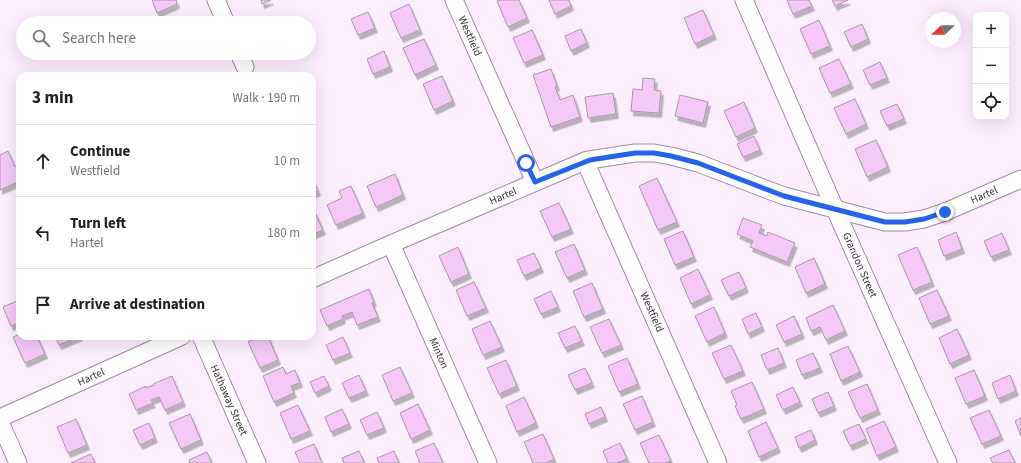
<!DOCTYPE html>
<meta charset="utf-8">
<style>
body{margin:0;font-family:"Source Sans 3",sans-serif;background:#f2f2f2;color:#202124}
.controls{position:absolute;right:12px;top:12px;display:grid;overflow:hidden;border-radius:8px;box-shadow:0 4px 16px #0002}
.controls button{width:36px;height:36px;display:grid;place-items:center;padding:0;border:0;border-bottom:1px solid #e0e0e0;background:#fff;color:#202124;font:20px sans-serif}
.compass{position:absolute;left:925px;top:12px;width:36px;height:36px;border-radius:50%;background:#fff;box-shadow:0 4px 16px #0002;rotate:248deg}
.stop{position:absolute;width:12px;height:12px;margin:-9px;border:3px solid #2563eb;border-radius:50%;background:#fff}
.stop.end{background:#2563eb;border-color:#fff;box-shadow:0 1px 4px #0008}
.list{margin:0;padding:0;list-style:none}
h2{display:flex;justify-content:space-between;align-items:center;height:52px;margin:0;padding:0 16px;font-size:17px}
h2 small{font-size:13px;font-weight:400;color:#757577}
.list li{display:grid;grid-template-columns:26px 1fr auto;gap:12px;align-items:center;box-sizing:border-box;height:72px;padding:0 16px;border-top:1px solid #e0e0e0}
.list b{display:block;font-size:15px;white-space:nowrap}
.list p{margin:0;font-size:13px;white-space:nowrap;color:#757577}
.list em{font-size:13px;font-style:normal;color:#757577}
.icon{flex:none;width:22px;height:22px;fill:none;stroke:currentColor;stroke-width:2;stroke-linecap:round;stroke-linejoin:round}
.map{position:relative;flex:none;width:1021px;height:463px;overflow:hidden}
.search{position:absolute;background:#fff;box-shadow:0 4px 16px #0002;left:16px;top:16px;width:300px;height:44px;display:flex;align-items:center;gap:10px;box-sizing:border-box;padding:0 14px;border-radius:22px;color:#757577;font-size:15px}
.panel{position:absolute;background:#fff;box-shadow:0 4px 16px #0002;left:16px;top:72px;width:300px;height:268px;border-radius:12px}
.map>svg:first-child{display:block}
.building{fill:#f5c8f8;stroke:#a995ab;filter:url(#shadow)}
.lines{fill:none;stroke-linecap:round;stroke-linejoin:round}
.minor-casing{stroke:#9e8a9f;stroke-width:19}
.minor{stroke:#fff;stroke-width:17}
.route{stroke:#2563eb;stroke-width:5}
.labels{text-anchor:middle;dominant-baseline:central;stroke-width:3.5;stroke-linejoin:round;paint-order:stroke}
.street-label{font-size:11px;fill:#3b333c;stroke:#fff}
</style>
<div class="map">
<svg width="1021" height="463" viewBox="0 0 1021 463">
<defs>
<filter id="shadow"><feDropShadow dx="2.5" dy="4.5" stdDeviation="0" flood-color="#0004"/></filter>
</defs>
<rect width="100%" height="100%" fill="#feedff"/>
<!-- building -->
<g class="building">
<path d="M152,0H176L177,4L157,13Z"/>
<path d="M261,0H271L262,4Z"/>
<path d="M500,0H519L527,18L508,27L497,1Z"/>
<path d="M549,0H569L571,6L555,14Z"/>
<path d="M787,0H809L812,6L793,14Z"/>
<path d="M832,0H848L835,6Z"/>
<path d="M409,4L420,30L401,38L390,13Z"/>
<path d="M703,10L714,35L695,44L684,18Z"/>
<path d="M368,12L375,28L358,35L351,19Z"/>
<path d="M181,17L184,23H167Z"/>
<path d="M819,20L830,46L811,54L800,29Z"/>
<path d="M862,24L868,39L851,47L844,32Z"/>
<path d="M581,29L587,43L571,51L565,36Z"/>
<path d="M532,30L543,55L524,63L513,38Z"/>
<path d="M424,39L436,65L415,75L403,48Z"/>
<path d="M384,51L390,67L373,74L367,59Z"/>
<path d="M839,59L851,84L830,93L819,68Z"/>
<path d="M880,62L887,78L870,85L863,70Z"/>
<path d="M551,69L557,86L555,87L560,100L573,95L580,117L551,127L533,75Z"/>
<path d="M442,76L453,101L434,110L423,84Z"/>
<path d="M643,78L655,79L654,90L661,91L659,113L631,111L633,89L642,90Z"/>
<path d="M613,93L616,114L588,118L585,97Z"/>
<path d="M680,95L708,102L703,123L675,116Z"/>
<path d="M855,99L866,124L846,134L834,108Z"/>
<path d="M744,102L755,128L736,137L724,111Z"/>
<path d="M897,104L904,119L887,126L880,111Z"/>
<path d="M754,136L760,150L743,157L737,144Z"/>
<path d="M876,140L888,167L867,177L855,149Z"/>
<path d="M8,151L15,167L18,165L20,169V181L0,190V155Z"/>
<path d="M395,174L403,195L376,207L367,186Z"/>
<path d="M312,177L318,191L312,194Z"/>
<path d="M657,178L677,222L658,230L639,186Z"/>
<path d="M351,186L363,213L336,225L327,205L342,198L339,191Z"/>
<path d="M559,203L571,229L552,237L540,211Z"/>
<path d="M314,210L323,230L312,235V211Z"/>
<path d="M743,218L762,225L759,233L767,236L768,232L795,243L787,262L750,247L753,241L737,234Z"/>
<path d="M683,231L694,257L675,265L664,239Z"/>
<path d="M956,232L962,249L944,256L938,240Z"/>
<path d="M1002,233L1009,250L991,257L984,241Z"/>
<path d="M574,244L585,270L567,278L555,252Z"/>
<path d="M458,247L469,274L451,282L439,256Z"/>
<path d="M917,247L932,282L913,290L898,255Z"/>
<path d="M534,253L541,268L524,276L517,260Z"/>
<path d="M814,258L825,284L806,293L795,267Z"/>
<path d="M698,269L710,295L691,304L680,278Z"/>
<path d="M739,272L746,288L729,296L721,280Z"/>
<path d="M474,282L486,308L467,316L456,290Z"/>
<path d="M592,283L603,309L584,317L573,291Z"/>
<path d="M369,289L374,302L372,303L378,317L357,325L352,312L342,316L343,319L327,326L320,310Z"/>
<path d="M937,290L949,316L930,324L919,298Z"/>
<path d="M551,291L558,307L541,314L534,299Z"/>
<path d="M19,300L20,302V322L11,326L3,307Z"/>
<path d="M833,305L845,331L826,340L820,327L811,331L806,318Z"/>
<path d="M714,307L725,333L707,342L695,316Z"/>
<path d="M756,313L762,327L748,334L742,319Z"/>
<path d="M794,316L802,334L784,342L776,325Z"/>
<path d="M609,319L621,345L602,353L590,327Z"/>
<path d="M490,321L502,347L483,355L472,329Z"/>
<path d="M575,326L582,341L565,348L558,333Z"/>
<path d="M957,329L969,355L950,364L939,338Z"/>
<path d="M20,334V336H37L45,354L25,363L13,337Z"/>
<path d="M55,336H80L59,345Z"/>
<path d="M261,336H268L278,360L260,368L248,342Z"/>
<path d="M343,337L350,353L333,360L326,345Z"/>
<path d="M731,345L743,371L724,379L712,353Z"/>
<path d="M848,346L860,372L841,381L830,354Z"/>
<path d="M778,348L784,363L767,370L761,355Z"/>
<path d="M813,353L820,368L802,375L796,360Z"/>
<path d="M627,358L638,384L619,392L608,366Z"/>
<path d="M506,360L517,386L499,394L487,368Z"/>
<path d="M283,367L286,374L295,370L300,383L291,386L294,393L274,402L263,376Z"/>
<path d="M400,367L412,393L393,401L382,375Z"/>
<path d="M585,368L592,383L575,390L568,375Z"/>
<path d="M974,370L985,396L966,404L955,378Z"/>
<path d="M359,375L366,391L349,398L342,383Z"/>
<path d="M1010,375L1016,391L998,399L992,383Z"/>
<path d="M172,376L183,402L165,410L159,397L151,400L153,403L136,410L129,394L146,386V388L154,385L153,384Z"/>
<path d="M324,376L329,386L315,393L310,382Z"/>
<path d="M752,382L764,409L741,419L735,406L737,405L731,391Z"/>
<path d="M867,384L878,410L860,418L848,392Z"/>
<path d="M793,387L800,402L783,410L776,395Z"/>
<path d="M828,392L834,406L818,413L812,399Z"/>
<path d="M642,396L653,422L635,430L623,404Z"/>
<path d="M524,397L536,423L517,432L506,406Z"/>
<path d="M418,404L430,430L411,439L400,413Z"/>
<path d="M298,405L310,431L291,439L280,413Z"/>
<path d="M601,407L605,417L589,424L585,414Z"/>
<path d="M342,409L349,424L331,432L325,417Z"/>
<path d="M989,410L1001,436L982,444L970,418Z"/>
<path d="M377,412L384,428L367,435L360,420Z"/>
<path d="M190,414L201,440L181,449L169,423Z"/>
<path d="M1021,418V436L1015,421Z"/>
<path d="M76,419L87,445L68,453L57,427Z"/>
<path d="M884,421L896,447L877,456L866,429Z"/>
<path d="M766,422L778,448L759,457L748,431Z"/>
<path d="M149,423L155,438L140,445L133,430Z"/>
<path d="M859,424L866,439L850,446L843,431Z"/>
<path d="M811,430L815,440L799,448L795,437Z"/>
<path d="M543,434L554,459L546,463H533L524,442Z"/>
<path d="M659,435L671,461L665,463H649L640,443Z"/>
<path d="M434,443L443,463H420L415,451Z"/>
<path d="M620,443L627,459L617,463H608L603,451Z"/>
<path d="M314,444L322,463H300L295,452Z"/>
<path d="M1009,450L1015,463H993L990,458Z"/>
<path d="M359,451L364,462L362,463H344L342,458Z"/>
<path d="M394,451L399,463H379L377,458Z"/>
<path d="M207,452L212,463H190L189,460Z"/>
<path d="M91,454L95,463H71Z"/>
</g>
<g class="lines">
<defs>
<g id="minor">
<path d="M216,0L226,23"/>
<path d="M454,0L535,182"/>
<path d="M744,0L835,209L948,463"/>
<path d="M239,53L245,67"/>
<path d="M585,161L718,463"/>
<path d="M391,244L488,463"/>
<path d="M312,279L391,244L585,161L589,160L635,153H654L671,156L698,163L784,196L885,222H905L924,219L945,212L1021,179"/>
<path d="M201,336L257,463"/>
<path d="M0,418L182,336"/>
<path d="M0,422L18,463"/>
</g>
</defs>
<!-- minor casing -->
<use href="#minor" class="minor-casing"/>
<!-- minor -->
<use href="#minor" class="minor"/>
</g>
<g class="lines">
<!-- route -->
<path class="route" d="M526,163L535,182L590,160L635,153H654L671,156L698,163L784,196L885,222H905L924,219L945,212"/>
</g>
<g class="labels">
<!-- street labels -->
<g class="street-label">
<text transform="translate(470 36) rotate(66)">Westfield</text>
<text transform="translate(984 195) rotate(-24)">Hartel</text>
<text transform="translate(503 196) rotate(-23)">Hartel</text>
<text transform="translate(860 265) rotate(66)">Grandon Street</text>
<text transform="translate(652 312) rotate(66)">Westfield</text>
<text transform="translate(439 353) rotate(66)">Minton</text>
<text transform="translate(91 377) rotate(-24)">Hartel</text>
<text transform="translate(229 400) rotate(66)">Hathaway Street</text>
</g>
</g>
</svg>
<div class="controls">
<button>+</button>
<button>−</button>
<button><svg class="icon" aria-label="locate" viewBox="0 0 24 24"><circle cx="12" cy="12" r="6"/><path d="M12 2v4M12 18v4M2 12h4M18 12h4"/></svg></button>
</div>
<svg class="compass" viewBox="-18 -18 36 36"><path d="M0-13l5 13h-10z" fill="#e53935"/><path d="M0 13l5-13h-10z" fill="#757577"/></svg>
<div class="stop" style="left:526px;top:163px"></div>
<div class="stop end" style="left:945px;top:212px"></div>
<div class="search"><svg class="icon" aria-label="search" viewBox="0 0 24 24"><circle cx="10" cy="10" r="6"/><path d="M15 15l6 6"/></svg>Search here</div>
<section class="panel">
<h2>3 min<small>Walk · 190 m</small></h2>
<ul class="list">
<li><svg class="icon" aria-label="ahead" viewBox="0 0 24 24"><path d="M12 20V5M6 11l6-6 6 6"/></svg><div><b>Continue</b><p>Westfield</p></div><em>10 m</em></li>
<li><svg class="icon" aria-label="left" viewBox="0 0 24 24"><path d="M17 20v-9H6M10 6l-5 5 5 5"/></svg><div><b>Turn left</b><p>Hartel</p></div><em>180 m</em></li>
<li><svg class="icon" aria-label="arrive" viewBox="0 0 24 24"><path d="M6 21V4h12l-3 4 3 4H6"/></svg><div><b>Arrive at destination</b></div></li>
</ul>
</section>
</div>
